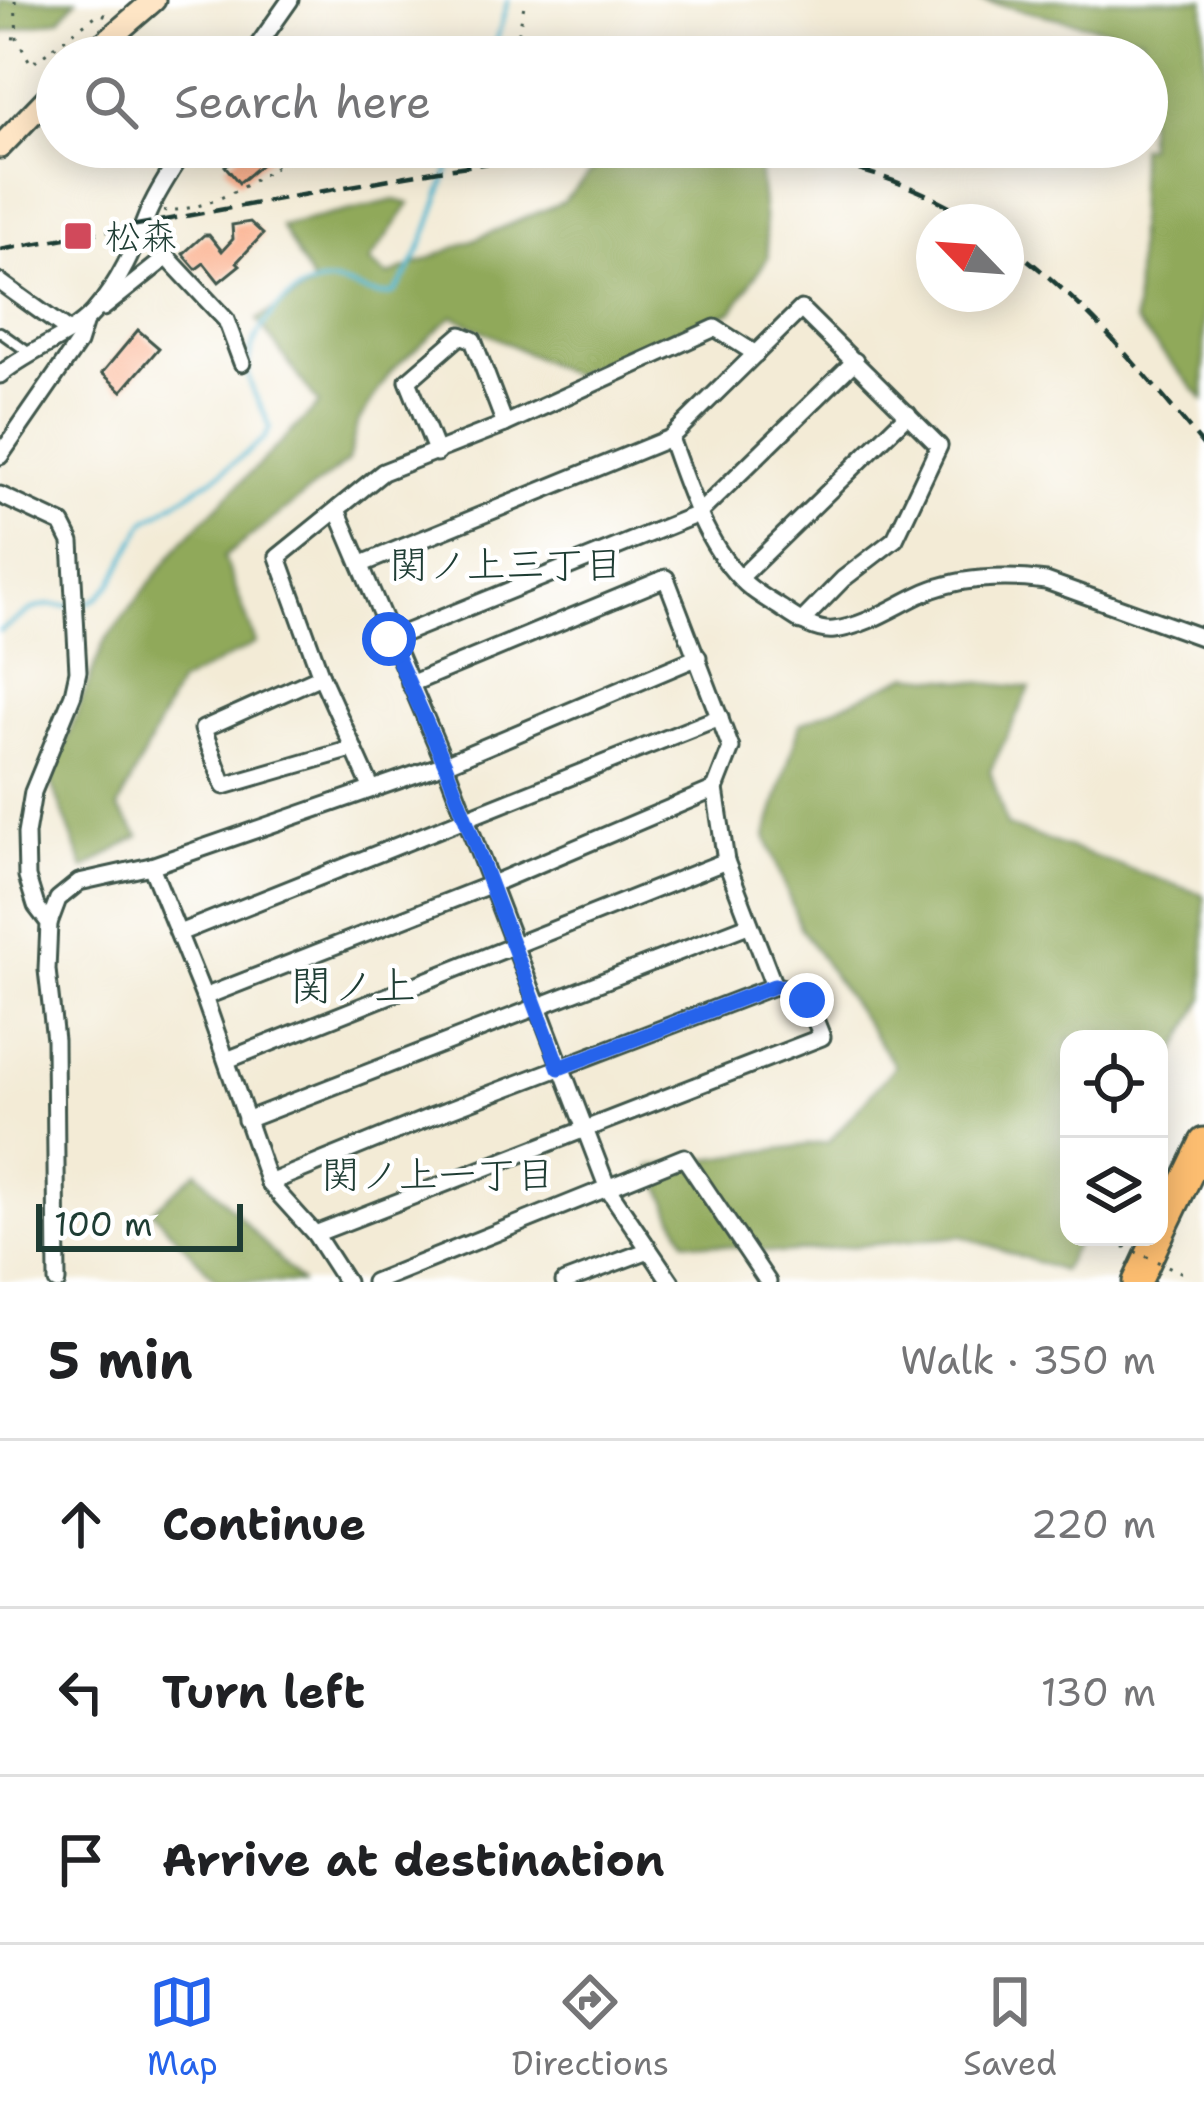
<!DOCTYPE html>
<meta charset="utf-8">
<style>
body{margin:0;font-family:"Shantell Sans","Klee One",sans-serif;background:#f6f6f6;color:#202124}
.controls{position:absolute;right:36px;bottom:36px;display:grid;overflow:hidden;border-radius:24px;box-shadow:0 6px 30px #0003}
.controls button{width:108px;height:108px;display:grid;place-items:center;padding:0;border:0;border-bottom:3px solid #e0e0e0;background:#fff;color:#202124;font:60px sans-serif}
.compass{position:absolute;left:916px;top:204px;width:108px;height:108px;border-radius:50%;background:#fff;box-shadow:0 6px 30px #0003;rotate:295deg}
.scale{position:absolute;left:36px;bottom:30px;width:207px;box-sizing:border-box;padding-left:12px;border:6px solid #1f3d34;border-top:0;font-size:33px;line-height:42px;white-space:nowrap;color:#1f3d34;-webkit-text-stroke:9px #fff;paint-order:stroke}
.stop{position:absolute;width:36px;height:36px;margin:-27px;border:9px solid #2563eb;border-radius:50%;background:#fff}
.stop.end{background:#2563eb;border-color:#fff;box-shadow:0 3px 12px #0008}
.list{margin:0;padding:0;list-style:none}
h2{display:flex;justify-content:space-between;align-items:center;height:156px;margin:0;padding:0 48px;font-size:51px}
h2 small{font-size:39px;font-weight:400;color:#757577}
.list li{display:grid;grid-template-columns:78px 1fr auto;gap:36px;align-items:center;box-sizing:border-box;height:168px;padding:0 48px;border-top:3px solid #e0e0e0}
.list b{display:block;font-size:45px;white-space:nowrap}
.list em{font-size:39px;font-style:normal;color:#757577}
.icon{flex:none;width:66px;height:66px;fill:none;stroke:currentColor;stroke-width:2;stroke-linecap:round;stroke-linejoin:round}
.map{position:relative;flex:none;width:1204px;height:1282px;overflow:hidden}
.search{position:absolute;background:#fff;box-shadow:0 6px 30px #0003;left:36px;right:36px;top:36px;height:132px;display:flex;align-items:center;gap:30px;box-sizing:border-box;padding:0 42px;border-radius:66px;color:#757577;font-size:45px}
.sheet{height:660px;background:#fff}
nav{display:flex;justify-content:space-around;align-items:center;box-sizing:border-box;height:168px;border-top:3px solid #e0e0e0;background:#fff;font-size:33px;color:#757577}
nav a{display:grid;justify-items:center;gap:6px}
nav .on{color:#2563eb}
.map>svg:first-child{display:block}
.forest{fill:#90a95a;stroke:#587347;stroke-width:3}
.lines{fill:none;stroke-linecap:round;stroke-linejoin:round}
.stream{stroke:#50b6ce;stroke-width:4.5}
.building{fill:#fbaf8b}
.service-casing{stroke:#3f574c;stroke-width:14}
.minor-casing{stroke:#3f574c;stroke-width:21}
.secondary-casing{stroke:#3f574c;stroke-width:27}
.motorway-casing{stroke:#3f574c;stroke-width:33}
.path{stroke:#3f574c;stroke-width:3;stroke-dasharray:3 9;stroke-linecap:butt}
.service{stroke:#fff;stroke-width:8}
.minor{stroke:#fff;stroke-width:15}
.secondary{stroke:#fee5c5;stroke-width:21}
.motorway{stroke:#fcbd6f;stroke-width:27}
.rail{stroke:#1f3d34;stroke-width:4.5;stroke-dasharray:18 9;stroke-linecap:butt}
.path-bridge{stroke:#3f574c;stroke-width:3;stroke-dasharray:3 9;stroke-linecap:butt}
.route{stroke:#2563eb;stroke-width:15}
.poi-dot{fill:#d1495b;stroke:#fff;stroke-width:4.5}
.labels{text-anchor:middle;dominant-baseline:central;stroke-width:9;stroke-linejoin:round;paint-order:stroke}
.poi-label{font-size:36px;fill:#1f3d34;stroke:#fff;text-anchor:start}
.neighbourhood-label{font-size:39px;fill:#1f3d34;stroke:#fff}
.quarter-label{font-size:42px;fill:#1f3d34;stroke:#fff}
</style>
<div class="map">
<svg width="1204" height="1282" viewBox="0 0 1204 1282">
<rect width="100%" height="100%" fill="#fff"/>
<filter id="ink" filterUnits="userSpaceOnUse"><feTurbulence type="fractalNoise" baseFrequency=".00833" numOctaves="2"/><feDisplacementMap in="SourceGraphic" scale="24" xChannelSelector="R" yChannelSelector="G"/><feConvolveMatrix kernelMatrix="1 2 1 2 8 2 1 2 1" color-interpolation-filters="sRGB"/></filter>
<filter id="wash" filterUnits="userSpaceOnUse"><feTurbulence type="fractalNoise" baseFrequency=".004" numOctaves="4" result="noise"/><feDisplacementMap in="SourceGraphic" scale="48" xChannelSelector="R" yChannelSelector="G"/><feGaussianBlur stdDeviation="2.7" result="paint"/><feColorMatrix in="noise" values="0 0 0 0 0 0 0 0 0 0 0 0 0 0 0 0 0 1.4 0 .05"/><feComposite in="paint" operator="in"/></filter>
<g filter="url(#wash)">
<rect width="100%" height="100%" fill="#f3ebd6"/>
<!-- forest -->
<g class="forest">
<path d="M0,0H76L60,19L0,33Z"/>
<path d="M978,0H1204V400L1135,322L1139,147H1147V57H1141L1142,37Z"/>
<path d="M675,150L759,166L768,257L732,311L571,375L453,316L391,371L357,424L348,461L224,557L256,643L178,684L118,808L139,836L84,869L51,781L104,642L183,541L319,404L257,320L314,285L281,226L395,200L410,204L369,262L388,276L563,202L606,156Z"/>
<path d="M909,675L1030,688L990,771L1007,826L1204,895V998L1159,1084V1039H1069V1237H1079L1062,1271L962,1236L782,1253L685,1241L651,1167L829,1142L895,1066L800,927L766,836L800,724Z"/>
<path d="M197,1171L300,1282H218L152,1211Z"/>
</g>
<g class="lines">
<!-- stream -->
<g class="stream">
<path d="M492,57L508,0"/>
<path d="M0,631L33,609L48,605L79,606L96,599L112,583L145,522L221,473L264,439L270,428C264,407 246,388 248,365C252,325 297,275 339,283C360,287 373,300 394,293C428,251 436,195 458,147"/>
</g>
</g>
<g id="blocks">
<!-- building -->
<g class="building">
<path d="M248,147H282L239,183L225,166Z"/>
<path d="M250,222L263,234L237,262L240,265L219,282L204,263L196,269L183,254L204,235H209L222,251L233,239L232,225Z"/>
<path d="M138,330L159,348L122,391L102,373Z"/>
</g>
</g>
</g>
<g filter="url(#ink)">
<use href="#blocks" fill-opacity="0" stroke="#3f574c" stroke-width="3"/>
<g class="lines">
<defs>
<path id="service" d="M0,332L28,352"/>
<g id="minor">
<path d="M250,57L290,0"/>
<path d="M0,282L68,331"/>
<path d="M103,308L167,257L226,320L242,363"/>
<path d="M0,375C28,350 71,338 94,312C120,282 134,249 148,213C158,190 173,168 187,147"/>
<path d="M670,438C689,489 705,546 746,584C757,594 772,602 784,610C798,620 817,632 834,630C865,626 892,608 919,595C955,577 1006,575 1046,581L1204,638"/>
<path d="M437,453L408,381L461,335L473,340L505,424"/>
<path d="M0,456L78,343L85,321"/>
<path d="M0,495L62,524L71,542L78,671L73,694L33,792L26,834L27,877L36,906L49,923L47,970L55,1040L57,1282"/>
<path d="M338,512L445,764L608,1189L671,1282"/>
<path d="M362,564L670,438L801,309L939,446L895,539L843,579L801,622"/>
<path d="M741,577L908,414"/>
<path d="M390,639L698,514L855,361"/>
<path d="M321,676L203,729L224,786L352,749"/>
<path d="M371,787L321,676L278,557L383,472L505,424L715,328L756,354"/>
<path d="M151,866L204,997L269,1183L315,1234L346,1282"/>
<path d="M49,923L58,899L79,882L151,866L445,764L698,657"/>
<path d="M179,933L720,717"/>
<path d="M204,997L492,884L715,789"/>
<path d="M227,1060L726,861"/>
<path d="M246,1120L748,925"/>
<path d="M269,1183L433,1116L774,986L726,861L715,789L731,748L666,578L410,684"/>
<path d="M315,1234L822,1037C811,1009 806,990 774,986"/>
<path d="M374,1282L684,1157L768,1282"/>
<path d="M564,1282L649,1250"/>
</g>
<g id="secondary">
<path d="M88,57L154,0"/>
<path d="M0,147L57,88"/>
</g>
<g id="motorway">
<path d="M1159,1235L1204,1142"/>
<path d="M1137,1282L1158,1237"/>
</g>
</defs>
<!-- service casing -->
<use href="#service" class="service-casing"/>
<!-- minor casing -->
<use href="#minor" class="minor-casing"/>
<!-- secondary casing -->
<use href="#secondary" class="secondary-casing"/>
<!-- motorway casing -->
<use href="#motorway" class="motorway-casing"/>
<!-- path -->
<g class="path">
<path d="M15,0L17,38L31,64L98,14L111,16"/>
<path d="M0,37L15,38"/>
<path d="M514,57L525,0"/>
<path d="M128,147L139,160L157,169"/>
<path d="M163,211C219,209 259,178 303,147"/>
</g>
<!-- service -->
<use href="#service" class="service"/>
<!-- minor -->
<use href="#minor" class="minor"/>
<!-- secondary -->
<use href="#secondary" class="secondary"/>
<!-- motorway -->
<use href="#motorway" class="motorway"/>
<!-- rail -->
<g class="rail">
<path d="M726,147C812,156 902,172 975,222"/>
<path d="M1006,244C1077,292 1149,379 1204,446"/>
<path d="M0,250L439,170L604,147"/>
</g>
<!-- path-bridge -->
<path class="path-bridge" d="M1102,1237L1183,1273"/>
</g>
</g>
<g class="lines" filter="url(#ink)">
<!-- route -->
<path class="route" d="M389,639L445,764L559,1068L774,986L791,988L807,1000"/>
</g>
<!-- markers -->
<rect class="poi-dot" x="63" y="221" width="30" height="30" rx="6"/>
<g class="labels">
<!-- poi labels -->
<g class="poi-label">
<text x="105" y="236">松森</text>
</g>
<!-- neighbourhood labels -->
<g class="neighbourhood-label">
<text x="506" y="564">関ノ上三丁目</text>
<text x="438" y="1174">関ノ上一丁目</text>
</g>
<!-- quarter labels -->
<g class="quarter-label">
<text x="353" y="985">関ノ上</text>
</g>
</g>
</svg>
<div class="controls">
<button><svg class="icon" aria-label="locate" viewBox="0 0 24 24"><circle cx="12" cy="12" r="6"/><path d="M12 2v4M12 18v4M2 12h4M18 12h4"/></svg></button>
<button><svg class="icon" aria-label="layers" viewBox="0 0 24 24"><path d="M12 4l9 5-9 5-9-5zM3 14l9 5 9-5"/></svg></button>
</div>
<svg class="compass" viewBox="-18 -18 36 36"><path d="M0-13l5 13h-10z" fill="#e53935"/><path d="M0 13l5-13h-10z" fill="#757577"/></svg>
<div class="scale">100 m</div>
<div class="stop" style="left:389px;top:639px"></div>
<div class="stop end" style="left:807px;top:1000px"></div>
<div class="search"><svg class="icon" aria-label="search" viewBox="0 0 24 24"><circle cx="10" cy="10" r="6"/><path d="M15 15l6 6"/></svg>Search here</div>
</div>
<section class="sheet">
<h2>5 min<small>Walk · 350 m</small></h2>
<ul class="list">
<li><svg class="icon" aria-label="ahead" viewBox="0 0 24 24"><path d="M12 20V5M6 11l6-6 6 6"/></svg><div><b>Continue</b></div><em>220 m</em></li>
<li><svg class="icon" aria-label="left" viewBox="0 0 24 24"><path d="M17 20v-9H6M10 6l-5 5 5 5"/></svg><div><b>Turn left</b></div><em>130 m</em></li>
<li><svg class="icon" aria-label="arrive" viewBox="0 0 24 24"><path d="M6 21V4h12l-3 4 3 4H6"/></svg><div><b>Arrive at destination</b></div></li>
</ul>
</section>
<nav>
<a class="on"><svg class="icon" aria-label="map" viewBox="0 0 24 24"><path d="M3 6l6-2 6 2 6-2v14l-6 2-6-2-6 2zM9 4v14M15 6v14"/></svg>Map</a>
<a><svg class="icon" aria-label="directions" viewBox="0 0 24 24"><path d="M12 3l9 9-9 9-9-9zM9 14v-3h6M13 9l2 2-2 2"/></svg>Directions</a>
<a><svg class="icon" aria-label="saved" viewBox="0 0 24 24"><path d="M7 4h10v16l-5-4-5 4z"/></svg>Saved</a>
</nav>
